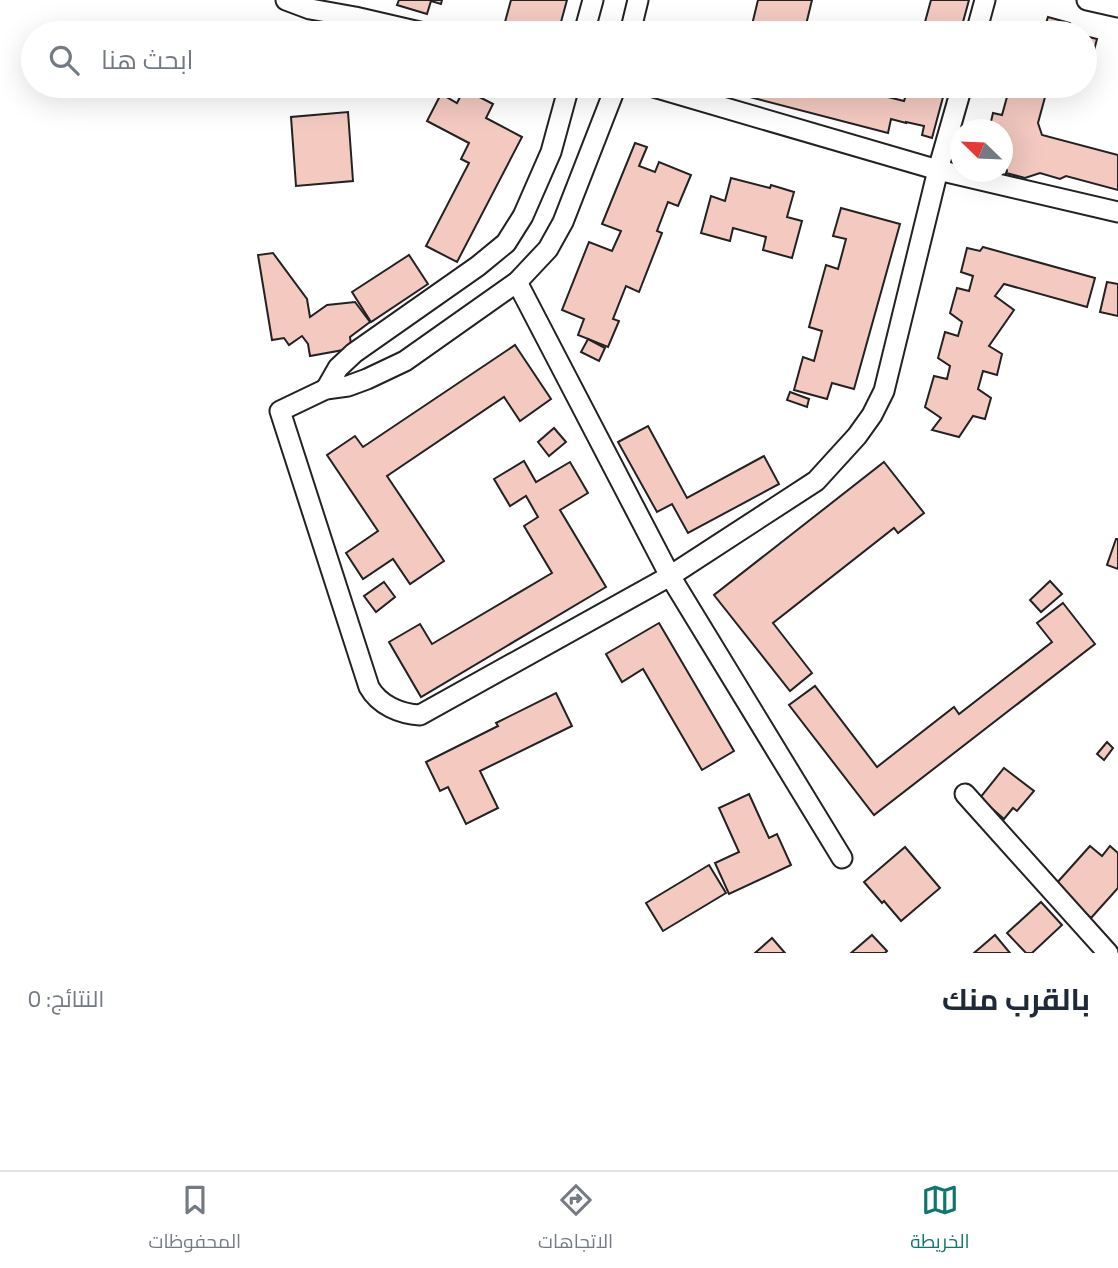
<!DOCTYPE html>
<html lang="ar">
<meta charset="utf-8">
<style>
body{margin:0;font-family:Georgia,Cairo,serif;background:#f6f6f7;color:#1f2937;direction:rtl}
.compass{position:absolute;left:950px;top:119px;width:63px;height:63px;border-radius:50%;background:#fff;box-shadow:0 7px 28px #0002;rotate:293deg}
.list{margin:0;padding:0;list-style:none}
h2{display:flex;justify-content:space-between;align-items:center;height:91px;margin:0;padding:0 28px;font-size:30px}
h2 small{font-size:23px;font-weight:400;color:#747a83}
.icon{flex:none;width:38px;height:38px;fill:none;stroke:currentColor;stroke-width:2;stroke-linecap:round;stroke-linejoin:round}
.map{position:relative;flex:none;width:1118px;height:953px;overflow:hidden;direction:ltr}
.search{position:absolute;background:#fff;box-shadow:0 7px 28px #0002;left:21px;right:21px;top:21px;height:77px;display:flex;align-items:center;gap:18px;box-sizing:border-box;padding:0 24px;border-radius:38px;color:#747a83;font-size:26px}
.sheet{height:217px;background:#fff}
nav{display:flex;justify-content:space-around;align-items:center;box-sizing:border-box;height:98px;border-top:2px solid #e0e1e3;background:#fff;font-size:19px;color:#747a83}
nav a{display:grid;justify-items:center;gap:4px}
nav .on{color:#0f766e}
.map>svg:first-child{display:block}
.building{fill:#f3c9c0;stroke:#222;stroke-width:2}
.lines{fill:none;stroke-linecap:round;stroke-linejoin:round}
.minor-casing{stroke:#222;stroke-width:23}
.minor{stroke:#fff;stroke-width:19}
</style>
<div class="map">
<svg width="1118" height="953" viewBox="0 0 1118 953">
<rect width="100%" height="100%" fill="#fff"/>
<!-- building -->
<g class="building">
<path d="M399,0H442L441,4L431,1L427,14L397,5Z"/>
<path d="M511,0H567L558,33L547,32V33H515L517,25L505,22Z"/>
<path d="M758,0H812L804,33H750Z"/>
<path d="M931,0H969L960,33H922Z"/>
<path d="M1048,17L1070,23L1074,33H1076H1024L1045,26Z"/>
<path d="M1085,36L1097,39L1088,73L1085,72Z"/>
<path d="M724,86H844L904,101L909,86H946L932,138L922,135L924,126L906,122V123L891,119L888,133L723,90Z"/>
<path d="M1010,86H1048L1038,123L1042,135L1118,155V190L1066,176L1060,179L1040,173L1025,178L1006,173L1007,171L1002,157V130H989L993,113L1002,115Z"/>
<path d="M464,89L493,104L486,118L522,137L457,262L426,246L469,163L461,159L469,143L427,121L441,94L457,103Z"/>
<path d="M348,112L353,181L296,186L291,117Z"/>
<path d="M635,143L647,147L639,166L655,172L659,162L691,175L678,206L668,202L657,231L662,233L639,292L626,286L613,319L619,321L608,347L578,335L584,319L562,310L589,242L612,251L621,231L602,224Z"/>
<path d="M731,178L770,188L771,185L794,192L787,217L802,221L792,258L763,250L766,237L733,228L730,241L701,233L711,196L725,201Z"/>
<path d="M841,208L900,224L854,389L832,383L827,399L794,390L803,357L814,361L822,331L809,327L826,265L838,269L846,239L833,236Z"/>
<path d="M983,247L1095,278L1087,307L1004,284L995,296L1014,310L989,346L1002,354L997,375L983,371L978,389L991,398L985,419L973,416L959,437L932,430L941,418L925,407L934,376L947,379L950,366L938,358L945,332L958,336L962,322L950,313L957,288L969,291L973,276L961,272L967,248L980,251Z"/>
<path d="M273,253L307,299L310,317L327,305L355,302L370,322L350,337L351,344L343,350L310,356L308,344L302,336L289,345L284,338L272,340L258,255Z"/>
<path d="M409,255L428,284L371,322L352,292Z"/>
<path d="M1107,282L1118,284V316L1100,312Z"/>
<path d="M588,339L605,348L599,361L581,352Z"/>
<path d="M515,345L551,399L520,421L504,397L387,476L444,561L410,584L393,559L363,579L346,553L378,531L327,455L355,436L363,447Z"/>
<path d="M790,392L809,399L807,407L787,400Z"/>
<path d="M648,426L687,498L764,456L779,484L688,533L672,504L657,512L618,442Z"/>
<path d="M554,428L566,442L549,456L538,442Z"/>
<path d="M524,461L536,482L570,462L588,493L560,510L606,587L421,697L389,642L420,624L432,644L552,573L524,526L538,517L526,496L510,506L494,479Z"/>
<path d="M884,462L924,513L898,533L894,528L773,623L812,673L790,691L714,595Z"/>
<path d="M1116,539H1118V569L1107,565Z"/>
<path d="M1050,581L1062,594L1041,612L1030,600Z"/>
<path d="M384,582L395,597L376,612L364,596Z"/>
<path d="M1063,603L1095,644L874,815L789,705L815,686L877,767L954,707L959,714L1052,642L1037,623Z"/>
<path d="M659,623L734,751L702,770L643,669L622,682L606,654Z"/>
<path d="M556,693L572,726L480,771L498,808L466,824L448,787L440,791L426,762L498,726L496,723Z"/>
<path d="M1107,742L1113,748L1104,760L1097,754Z"/>
<path d="M1004,768L1034,791L1017,811L1013,808L1004,819L980,798Z"/>
<path d="M749,794L769,838L777,834L791,865L729,894L715,863L739,852L719,808Z"/>
<path d="M1090,846L1102,856L1110,846L1118,853V888L1091,918L1055,885Z"/>
<path d="M905,847L940,888L901,921L884,901L882,903L864,882Z"/>
<path d="M709,865L726,893L663,931L646,903Z"/>
<path d="M1041,902L1062,925L1032,953H1026L1007,933Z"/>
<path d="M872,935L887,951L885,953H851Z"/>
<path d="M995,935L1010,953H974Z"/>
<path d="M772,938L785,953H755Z"/>
</g>
<g class="lines">
<defs>
<g id="minor">
<path d="M286,0L310,9L355,17L424,33"/>
<path d="M1087,0L1118,7"/>
<path d="M584,33L593,0"/>
<path d="M630,33L638,0"/>
<path d="M976,33L985,0"/>
<path d="M616,86L563,222L548,249L517,282L405,361L367,379L348,386L326,389L280,411L369,687C379,705 400,714 420,715L670,576L816,481L857,436L872,415L884,391L938,170L962,86"/>
<path d="M650,86L938,170L1118,212"/>
<path d="M517,282L670,576L842,858"/>
<path d="M326,389L338,368L354,353L478,266L506,243L523,216L551,152L569,86"/>
<path d="M965,794L1108,953"/>
</g>
</defs>
<!-- minor casing -->
<use href="#minor" class="minor-casing"/>
<!-- minor -->
<use href="#minor" class="minor"/>
</g>
</svg>
<svg class="compass" viewBox="-18 -18 36 36"><path d="M0-13l5 13h-10z" fill="#e53935"/><path d="M0 13l5-13h-10z" fill="#747a83"/></svg>
<div class="search"><svg class="icon" aria-label="search" viewBox="0 0 24 24"><circle cx="10" cy="10" r="6"/><path d="M15 15l6 6"/></svg>ابحث هنا</div>
</div>
<section class="sheet">
<h2>بالقرب منك<small>النتائج: 0</small></h2>
<ul class="list">
</ul>
</section>
<nav>
<a class="on"><svg class="icon" aria-label="map" viewBox="0 0 24 24"><path d="M3 6l6-2 6 2 6-2v14l-6 2-6-2-6 2zM9 4v14M15 6v14"/></svg>الخريطة</a>
<a><svg class="icon" aria-label="directions" viewBox="0 0 24 24"><path d="M12 3l9 9-9 9-9-9zM9 14v-3h6M13 9l2 2-2 2"/></svg>الاتجاهات</a>
<a><svg class="icon" aria-label="saved" viewBox="0 0 24 24"><path d="M7 4h10v16l-5-4-5 4z"/></svg>المحفوظات</a>
</nav>
